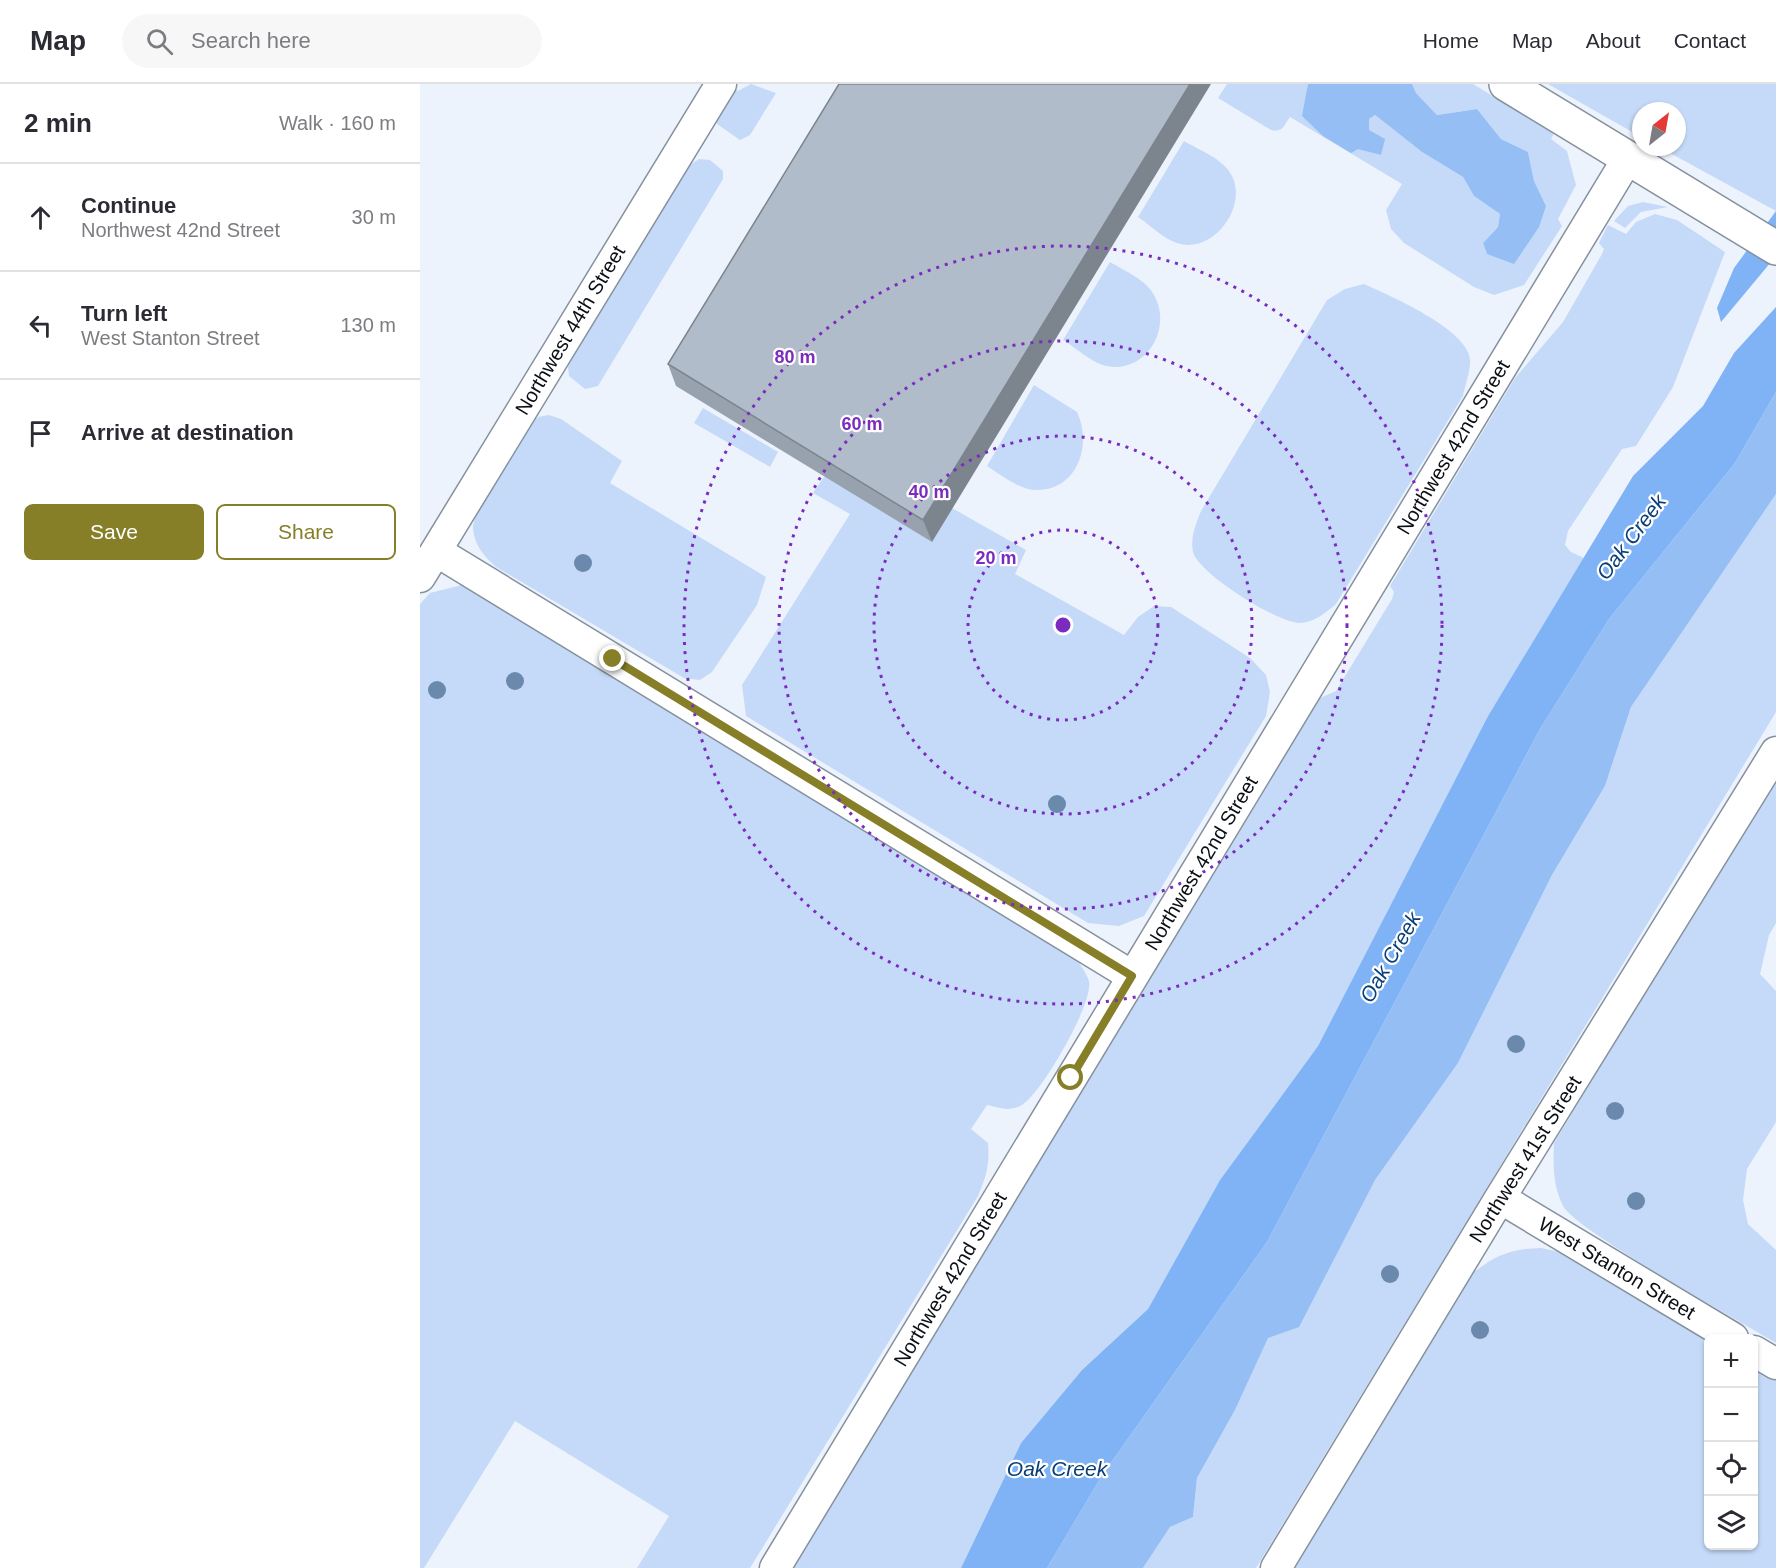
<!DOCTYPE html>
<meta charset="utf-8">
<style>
body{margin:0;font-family:Arial,sans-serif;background:#f7f7f7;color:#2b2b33}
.controls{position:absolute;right:18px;bottom:18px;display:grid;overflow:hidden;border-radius:9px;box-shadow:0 2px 4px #0004}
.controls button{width:54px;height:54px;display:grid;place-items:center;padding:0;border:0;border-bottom:2px solid #e1e1e2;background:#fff;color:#2b2b33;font:30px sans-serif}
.compass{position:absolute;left:1212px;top:18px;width:54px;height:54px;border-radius:50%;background:#fff;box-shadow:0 2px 4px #0004;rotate:31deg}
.stop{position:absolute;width:18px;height:18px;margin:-14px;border:4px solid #867f27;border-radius:50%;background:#fff}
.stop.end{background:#867f27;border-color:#fff;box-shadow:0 2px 6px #0008}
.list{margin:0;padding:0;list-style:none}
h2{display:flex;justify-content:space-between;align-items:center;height:78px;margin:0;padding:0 24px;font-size:26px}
h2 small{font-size:20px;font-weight:400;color:#7c7c81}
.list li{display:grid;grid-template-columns:39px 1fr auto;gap:18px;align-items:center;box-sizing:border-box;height:108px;padding:0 24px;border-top:2px solid #e1e1e2}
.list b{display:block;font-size:22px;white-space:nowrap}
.list p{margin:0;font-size:20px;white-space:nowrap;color:#7c7c81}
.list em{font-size:20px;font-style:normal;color:#7c7c81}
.actions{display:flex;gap:12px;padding:18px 24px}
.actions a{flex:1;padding:14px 0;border:2px solid #867f27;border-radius:9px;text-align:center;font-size:21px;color:#867f27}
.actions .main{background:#867f27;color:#fff}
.icon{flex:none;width:33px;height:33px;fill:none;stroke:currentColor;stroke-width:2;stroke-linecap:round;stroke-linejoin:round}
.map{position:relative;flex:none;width:1356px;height:1484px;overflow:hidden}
header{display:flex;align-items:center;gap:36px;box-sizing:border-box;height:84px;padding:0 30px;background:#fff;border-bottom:2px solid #e1e1e2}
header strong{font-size:28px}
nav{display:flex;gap:33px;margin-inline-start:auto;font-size:21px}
.search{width:420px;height:54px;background:#f7f7f7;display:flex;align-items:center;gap:15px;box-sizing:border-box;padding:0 21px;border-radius:33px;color:#7c7c81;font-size:22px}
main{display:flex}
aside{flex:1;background:#fff}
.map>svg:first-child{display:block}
.green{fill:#c4daf8}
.forest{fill:#95bef4}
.water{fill:#80b3f6}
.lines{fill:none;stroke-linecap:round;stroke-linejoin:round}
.street-casing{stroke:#86919e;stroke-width:33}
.secondary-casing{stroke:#86919e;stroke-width:36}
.street{stroke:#fff;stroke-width:30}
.secondary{stroke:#fff;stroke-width:33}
.tree{fill:#6b89ad}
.wall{fill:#98a2ae}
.shaded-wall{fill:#7c848d}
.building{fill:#b1bcca;stroke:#7c848d;stroke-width:1.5}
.route{stroke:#867f27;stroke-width:8}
.ring{fill:none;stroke:#7b2cbf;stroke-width:3;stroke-dasharray:3 6}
.labels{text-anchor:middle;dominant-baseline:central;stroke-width:4.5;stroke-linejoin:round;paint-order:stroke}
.street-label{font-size:20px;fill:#0b0f14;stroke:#fff}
.water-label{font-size:21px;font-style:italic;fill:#0b3f79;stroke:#fff}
.centre{fill:#7b2cbf;stroke:#fff;stroke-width:3}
.ring-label{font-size:18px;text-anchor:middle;font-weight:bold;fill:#7b2cbf;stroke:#fff;stroke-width:4.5;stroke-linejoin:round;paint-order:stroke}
</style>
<header>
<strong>Map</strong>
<div class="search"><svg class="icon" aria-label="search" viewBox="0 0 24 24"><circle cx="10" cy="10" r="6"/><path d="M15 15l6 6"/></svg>Search here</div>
<nav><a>Home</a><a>Map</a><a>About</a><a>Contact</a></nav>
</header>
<main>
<aside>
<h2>2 min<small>Walk · 160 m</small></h2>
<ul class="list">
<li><svg class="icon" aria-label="ahead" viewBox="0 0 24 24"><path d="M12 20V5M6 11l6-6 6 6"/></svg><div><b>Continue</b><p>Northwest 42nd Street</p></div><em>30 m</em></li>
<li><svg class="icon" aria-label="left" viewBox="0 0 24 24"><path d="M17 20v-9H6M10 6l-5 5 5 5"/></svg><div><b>Turn left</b><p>West Stanton Street</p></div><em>130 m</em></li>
<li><svg class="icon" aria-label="arrive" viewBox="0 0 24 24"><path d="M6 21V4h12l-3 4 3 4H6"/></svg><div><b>Arrive at destination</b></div></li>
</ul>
<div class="actions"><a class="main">Save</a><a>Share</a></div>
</aside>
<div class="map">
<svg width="1356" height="1484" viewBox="0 0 1356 1484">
<rect width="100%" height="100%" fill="#edf3fc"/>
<!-- green -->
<path class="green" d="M331,0L356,9L330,51L320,56L297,40L296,33L314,4L318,7Z
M807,0H888L883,33L938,64L961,71L949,46V35L955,31L1002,68L1043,93L1054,112L1080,130L1078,143L1063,159L1067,170L1126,122L1114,97L1108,68L1081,55L1057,25L1017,31L996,9L992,0H1053L1134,49L1131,55L1147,67L1156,101L1138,135L1142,142L1104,201L1074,211L1054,203L984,159L971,145L966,126L982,100L870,33C864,41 863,49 851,46L798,14Z
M1128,0H1356V127L1239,63H1257V27H1221V53Z
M764,57C779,66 804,75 812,92C828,124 792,171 757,159C744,155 730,141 718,133Z
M279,75L290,76L303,87V95L178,302L165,305L149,292L148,283L153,270L267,83Z
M1223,118L1248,123L1221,128L1205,144L1194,137L1208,122Z
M1235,130L1257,136L1305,168L1253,303L1216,362L1202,365L1148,447L1145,461L1151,468L1164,474L1068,632L898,962L800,1096L728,1225L662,1286L601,1359L541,1484H370L898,615L916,607L972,515L974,508L970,502L1095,294L1143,238L1182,170L1184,165L1179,159L1188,141L1206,150L1216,138Z
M690,178C705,187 725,195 734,211C753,244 726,290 687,282C673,280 655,263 643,256Z
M944,200C969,211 1047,245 1050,275C1051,286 1045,301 1043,312L916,520C905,529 894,539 879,539C856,538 779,490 773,468C770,453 776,440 781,427L907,216L925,205Z
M614,301L657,328C672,359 659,405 618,406C601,407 581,391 567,382Z
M283,324L358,368L350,383L274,339Z
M129,331L141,335L202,377L190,399L346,493L337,521L292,588L280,596L264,594L76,483C64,472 54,461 53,444C53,425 96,363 108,343L118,333Z
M404,393L532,424L606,466L595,490L704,551L718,533L734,522L751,523L830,574L846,591L850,608L846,632L724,832L699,842L668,839L326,632L322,601L430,430L393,409Z
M1356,410V628L836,1484H723L750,1443L773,1433L777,1394L815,1326L848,1253L955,1096L1038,979L1132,791L1185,702L1211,623Z
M42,501L54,503L652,869C658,877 666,888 669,897C674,919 621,1010 602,1021C589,1028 580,1024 567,1021L551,1045L568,1059C570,1080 566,1093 558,1112L330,1484H217L249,1432L95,1337L4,1484H0V520L10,509Z
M1356,692V839L1349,851L1340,890L1356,907V1038L1327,1085L1323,1116L1328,1140L1356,1166V1259C1323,1239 1154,1145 1143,1122C1133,1102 1133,1081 1134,1059Z
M1121,1164L1150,1170L1288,1255V1462H1334V1282L1356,1296V1484H875L1054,1188C1078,1170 1091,1165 1121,1164Z"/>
<!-- forest -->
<path class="forest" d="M888,0H992L996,9L1017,31L1057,25L1081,55L1108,68L1114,97L1126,122L1119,143L1094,180L1067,170L1063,159L1078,143L1080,130L1054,112L1043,93L1002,68L955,31L949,35V46L965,55L961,71L938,65L931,69L903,52L882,32Z
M1356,308V410L1211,623L1185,702L1132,791L1038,979L955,1096L879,1243L848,1254L815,1326L777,1394L773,1433L750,1443L723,1484H627L683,1390L847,1158L1120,645L1189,535L1315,379Z"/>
<!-- water -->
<path class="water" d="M1356,127V172L1301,238L1297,224L1314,184Z
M1356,223V308L1315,379L1189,535L1120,645L847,1158L683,1390L627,1484H541L601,1359L662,1286L728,1225L800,1096L898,962L1068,632L1213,392L1283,322L1314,269Z"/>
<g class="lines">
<!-- street casing -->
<g class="street-casing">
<path id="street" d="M16,467L712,892
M0,493L301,0
M1080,1114L1313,1254
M1334,1267L1356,1280
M355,1484L1208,74
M856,1484L1080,1114L1356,668"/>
</g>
<!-- secondary casing -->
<g class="secondary-casing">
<path id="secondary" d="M1086,0L1356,164"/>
</g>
<!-- street -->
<use href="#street" class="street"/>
<!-- secondary -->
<use href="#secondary" class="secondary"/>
</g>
<!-- trees -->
<g class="tree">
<circle cx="163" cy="479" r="9"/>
<circle cx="95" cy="597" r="9"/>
<circle cx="17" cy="606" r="9"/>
<circle cx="637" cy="720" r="9"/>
<circle cx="1096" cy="960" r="9"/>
<circle cx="1195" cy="1027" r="9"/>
<circle cx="1216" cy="1117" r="9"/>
<circle cx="970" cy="1190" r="9"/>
<circle cx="1060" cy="1246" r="9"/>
</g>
<!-- wall -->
<path class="wall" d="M419,0L512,458L256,302L248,280Z"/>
<!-- shaded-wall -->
<path class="shaded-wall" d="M770,0H791L512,458L503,436Z"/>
<!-- building -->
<path class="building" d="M419,0H770L503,436L248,280Z"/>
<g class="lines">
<!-- route -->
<path class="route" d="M193,575L712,892L651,994"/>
</g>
<!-- distance rings -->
<g class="ring">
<circle cx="643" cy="541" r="95"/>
<circle cx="643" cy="541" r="189"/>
<circle cx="643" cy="541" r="284"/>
<circle cx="643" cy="541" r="379"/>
</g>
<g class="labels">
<!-- street labels -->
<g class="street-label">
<text transform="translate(150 246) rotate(-59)">Northwest 44th Street</text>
<text transform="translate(1033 363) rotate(-59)">Northwest 42nd Street</text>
<text transform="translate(781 779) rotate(-59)">Northwest 42nd Street</text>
<text transform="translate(1105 1075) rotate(-58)">Northwest 41st Street</text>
<text transform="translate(1197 1184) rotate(31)">West Stanton Street</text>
<text transform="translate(530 1195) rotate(-59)">Northwest 42nd Street</text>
</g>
<!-- water labels -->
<g class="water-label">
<text transform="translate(1211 453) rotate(-53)">Oak Creek</text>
<text transform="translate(970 873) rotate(-60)">Oak Creek</text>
<text x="637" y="1384">Oak Creek</text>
</g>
</g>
<circle cx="643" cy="541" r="9" class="centre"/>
<g class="ring-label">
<text x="375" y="279">80 m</text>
<text x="442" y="346">60 m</text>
<text x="509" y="414">40 m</text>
<text x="576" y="480">20 m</text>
</g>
</svg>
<div class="controls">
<button>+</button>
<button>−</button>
<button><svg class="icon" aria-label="locate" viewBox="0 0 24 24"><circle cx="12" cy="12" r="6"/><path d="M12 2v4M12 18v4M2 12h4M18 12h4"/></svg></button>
<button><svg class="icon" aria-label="layers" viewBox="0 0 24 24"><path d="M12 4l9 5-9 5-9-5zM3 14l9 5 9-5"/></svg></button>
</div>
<svg class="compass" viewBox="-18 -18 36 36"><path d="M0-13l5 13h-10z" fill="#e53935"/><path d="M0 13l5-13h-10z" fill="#7c7c81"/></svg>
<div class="stop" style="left:651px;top:994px"></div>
<div class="stop end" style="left:193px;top:575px"></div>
</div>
</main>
